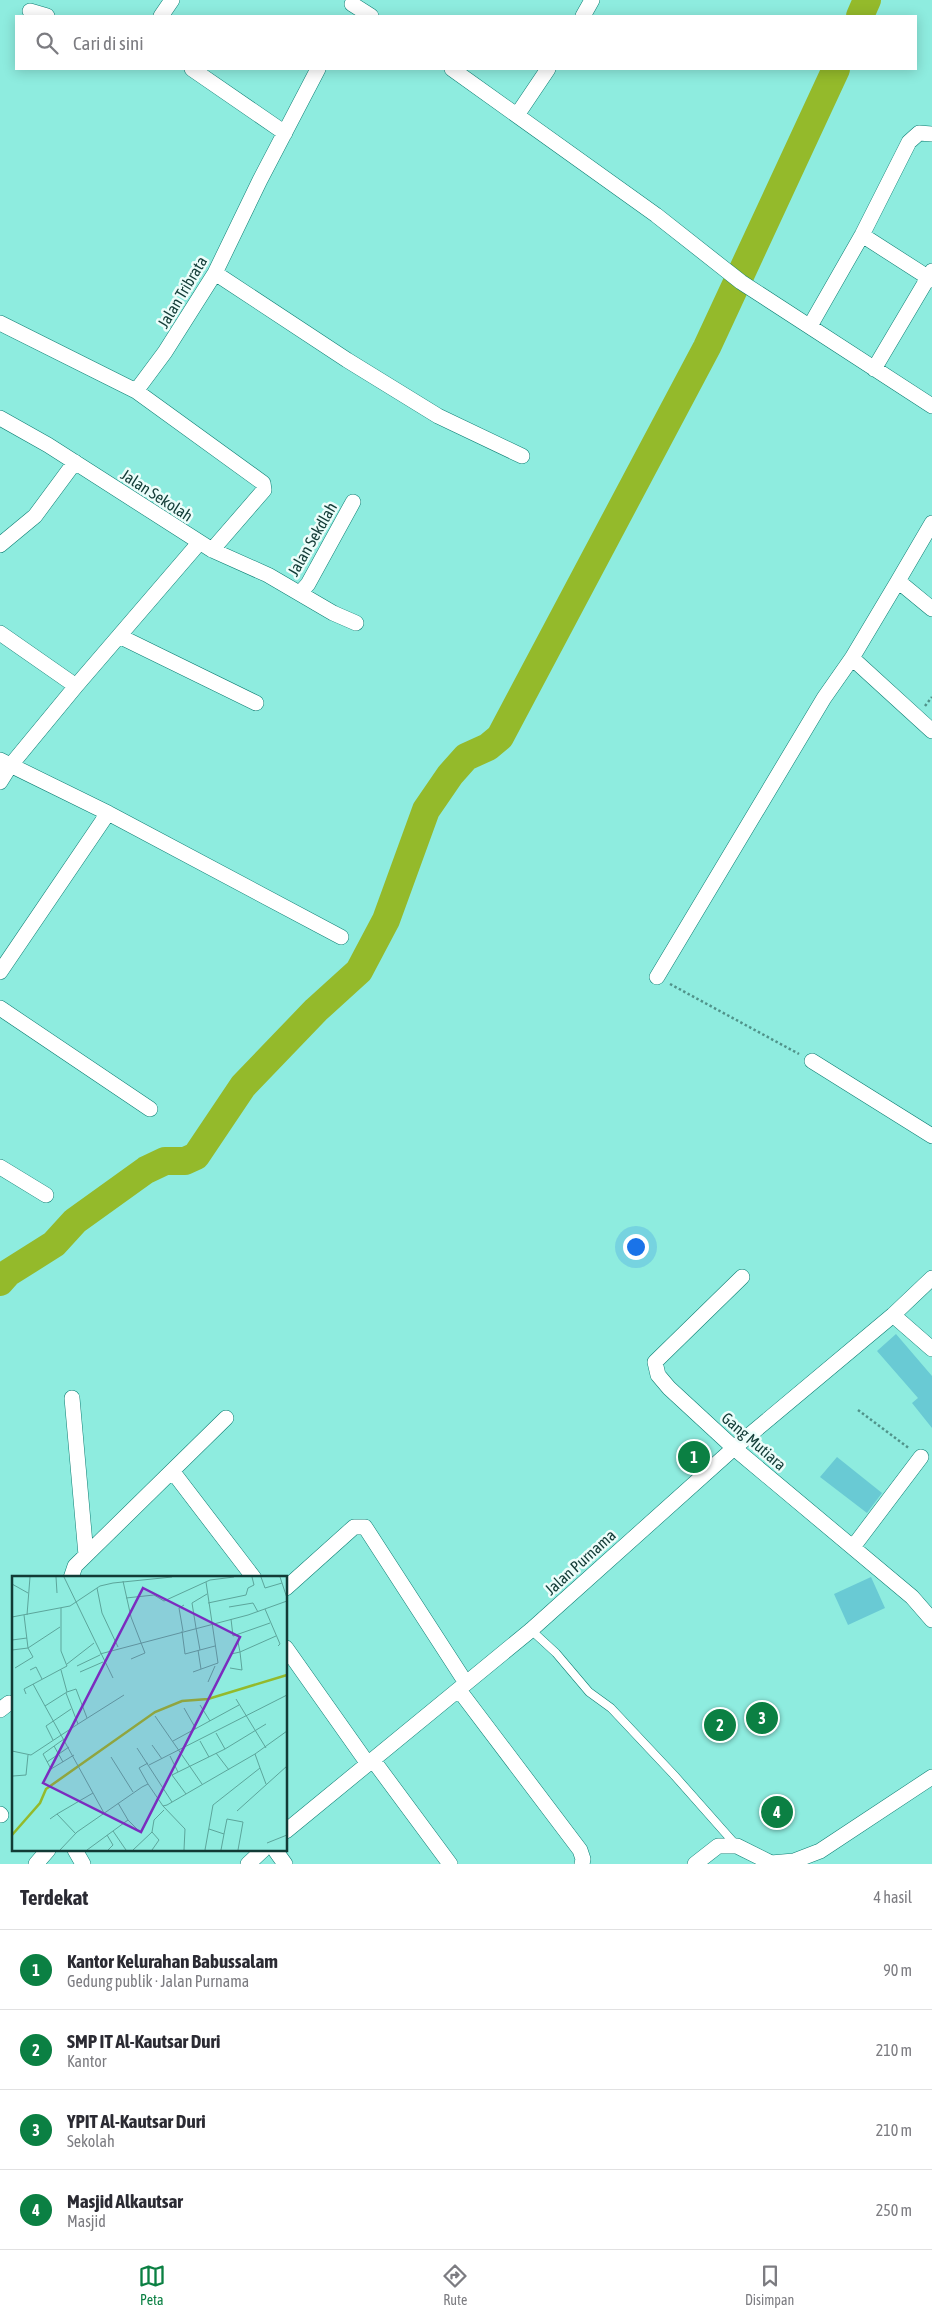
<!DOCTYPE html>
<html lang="id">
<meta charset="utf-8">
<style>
body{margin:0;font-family:"Asap Condensed",sans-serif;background:#f2f2f3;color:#2b2b33}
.you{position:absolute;left:635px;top:1246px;width:18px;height:18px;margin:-12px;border:4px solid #fff;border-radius:50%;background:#1a73e8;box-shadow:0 0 0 8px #1a73e833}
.badge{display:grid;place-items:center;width:32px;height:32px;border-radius:50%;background:#0b8043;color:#fff;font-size:16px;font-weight:700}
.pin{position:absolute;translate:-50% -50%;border:2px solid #fff;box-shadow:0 1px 5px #0006}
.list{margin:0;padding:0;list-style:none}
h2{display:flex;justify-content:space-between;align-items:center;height:65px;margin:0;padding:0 20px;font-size:21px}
h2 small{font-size:16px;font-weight:400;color:#7c7c81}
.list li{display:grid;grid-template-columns:32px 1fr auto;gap:15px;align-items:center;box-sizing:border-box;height:80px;padding:0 20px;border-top:1px solid #e1e1e2}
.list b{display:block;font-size:19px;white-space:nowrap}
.list p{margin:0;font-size:16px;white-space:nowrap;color:#7c7c81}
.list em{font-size:16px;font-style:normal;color:#7c7c81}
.icon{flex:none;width:28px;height:28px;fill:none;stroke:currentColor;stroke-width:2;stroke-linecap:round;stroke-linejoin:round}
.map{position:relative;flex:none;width:932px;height:1864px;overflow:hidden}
.search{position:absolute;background:#fff;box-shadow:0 2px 12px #0003;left:15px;right:15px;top:15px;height:55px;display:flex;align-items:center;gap:12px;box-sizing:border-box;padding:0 18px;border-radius:0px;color:#7c7c81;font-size:19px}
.sheet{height:385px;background:#fff}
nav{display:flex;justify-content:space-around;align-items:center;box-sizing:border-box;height:70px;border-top:1px solid #e1e1e2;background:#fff;font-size:14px;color:#7c7c81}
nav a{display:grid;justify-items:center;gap:2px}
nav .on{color:#0b8043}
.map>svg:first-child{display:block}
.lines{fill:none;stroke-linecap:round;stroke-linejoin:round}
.river{stroke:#94ba2b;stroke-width:28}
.building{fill:#69cad4}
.lane-casing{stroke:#0c7e73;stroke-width:9}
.street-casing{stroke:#0c7e73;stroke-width:16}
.path{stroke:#50938a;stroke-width:2.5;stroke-dasharray:2.5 2.5;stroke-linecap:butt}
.lane{stroke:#fff;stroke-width:8}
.street{stroke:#fff;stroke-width:15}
.labels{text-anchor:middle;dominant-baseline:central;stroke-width:5;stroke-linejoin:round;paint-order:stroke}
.street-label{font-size:16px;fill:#123b36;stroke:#ecfdfa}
.inset-river{fill:none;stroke:#94ba2b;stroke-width:2.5}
.inset-road{fill:none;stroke:#5ca59b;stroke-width:1}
.view{fill:#7b2cbf;fill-opacity:0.15;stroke:#7b2cbf;stroke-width:2.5}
.inset-edge{fill:none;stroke:#123b36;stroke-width:2.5}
</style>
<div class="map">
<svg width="932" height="1864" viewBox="0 0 932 1864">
<rect width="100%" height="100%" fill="#8eecdf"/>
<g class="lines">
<!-- river -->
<path class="river" d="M860,16L867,0
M0,1282L8,1273L54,1244L75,1221L146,1170L165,1161H185L196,1156L243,1086L316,1010L359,971L386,920L426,810L450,775L466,757L488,747L500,737L707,347L836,69"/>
</g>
<!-- building -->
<path class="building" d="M896,1334L932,1376V1428L912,1403L918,1398L877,1351Z
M837,1457L882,1493L867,1513L820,1477Z
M871,1577L885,1608L848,1625L834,1594Z"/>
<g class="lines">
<!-- lane casing -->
<g class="lane-casing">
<path id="lane" d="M531,1630L556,1653L589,1692L611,1708L674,1775L736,1845"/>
</g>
<!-- street casing -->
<g class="street-casing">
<path id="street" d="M352,4L371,16
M30,11L47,16
M161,16L172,0
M583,16L592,0
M192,69L285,133
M452,69L656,215L741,282L932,406
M517,115L548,69
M862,235L932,280
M215,273L347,360L438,416L522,456
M0,323L136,391L165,352L215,273L260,180L318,69
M810,326L862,235L909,142L919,133L932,134
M874,369L932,271
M136,391L263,483L264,490L212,550
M0,418L48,445L212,550L268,575L333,613L356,623
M932,523L898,581L932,609
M0,545L35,516L75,462
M300,593L308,584L353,502
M0,633L76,686
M119,636L256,703
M852,658L932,731
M0,760L108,813L341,937
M0,782L10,766L76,686L199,543
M0,972L108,813
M657,977L824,698L852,658L898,581
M0,1008L150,1109
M812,1061L932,1136
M0,1167L46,1195
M742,1277L655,1362L658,1375L669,1388L734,1448L912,1597L932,1620
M893,1315L932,1349
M72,1398L86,1555
M173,1472L254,1578
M853,1547L921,1457
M71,1578L75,1566L226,1418
M286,1588L354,1527H365L466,1683
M286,1648L368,1764
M459,1690L580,1850L583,1859L582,1864
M0,1710L9,1703
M373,1760L450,1864
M0,1814L1,1815
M286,1831L531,1630L734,1448L893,1315L932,1278
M75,1850L83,1864
M275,1850L285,1864
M36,1864L48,1850
M248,1864L263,1850
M695,1864L718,1846H737L771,1863L794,1861L820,1851L932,1777"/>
</g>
<!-- path -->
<path class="path" d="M925,706L932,697
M670,984L799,1054
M858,1410L910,1449"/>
<!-- lane -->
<use href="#lane" class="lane"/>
<!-- street -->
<use href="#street" class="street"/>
</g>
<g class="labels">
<!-- street labels -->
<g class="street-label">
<text transform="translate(182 292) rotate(-59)">Jalan Tribrata</text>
<text transform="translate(157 495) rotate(33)">Jalan Sekolah</text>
<text transform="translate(312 539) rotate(-60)">Jalan Sekdlah</text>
<text transform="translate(754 1441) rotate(41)">Gang Mutiara</text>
<text transform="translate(580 1562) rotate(-42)">Jalan Purnama</text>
</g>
</g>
<!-- overview -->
<g transform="translate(12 1576)">
<rect width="275" height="275" fill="#8eecdf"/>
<path class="inset-river" d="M0,259L28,227L34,213L143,136L170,125L196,123L275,99"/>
<path class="inset-road" d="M44,1L45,17M52,1L101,102M249,1L253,12L270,7M268,1L275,22M111,5L119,41L133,77L119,83M0,8L16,17M85,12L90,37L106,71M114,22L142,19L152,25L198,4L222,1M196,27L234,19L236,12L242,9L240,1M217,31L241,27L246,36M253,33L268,68L266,70M15,39L18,1M0,41L58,30L88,10L101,7L160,1M219,43L221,60L258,47M184,52L180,27L195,18M184,52L188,74M170,55L173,78L203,70M171,55L167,32L172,29M0,64L15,62M0,74L16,72L48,51M186,74L189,93M88,78L236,39L275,25M219,78L228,76L226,66M55,88L82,67M65,90L88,79M3,92L21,81L16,72L12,39M218,92L230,94L228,76L264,60M18,94L24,91L30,103M68,96L91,86M181,96L206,87L194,6M196,106L203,90M21,108L33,130L55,116L49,94M55,116L64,113L75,142M14,118L12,113L55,90L49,75V32M224,123L254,172M188,129L198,145M33,130L92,237M172,132L184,153M143,140L190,208M66,148L112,119M204,157L213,173M52,163L31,178L39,193L62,179M41,164L34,150L59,133M161,165L227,129M188,165L197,181M140,169L150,183M42,170L51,186M125,172L160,226M0,175L19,179L66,148L54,117M204,177L217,194M158,180L166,196M99,181L121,216M35,186L57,171M137,189L275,119M248,192L254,208M1,200L14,199L16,179M136,208L127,192L136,187M174,218L160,199L213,173L254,148M106,227L116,244L126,254M151,230L173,253L172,274M225,235L275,190M45,238L81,217M38,243L45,238L64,258M197,253L212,258L215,243L231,246L226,274M101,255L114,274M95,259L101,269L96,274M255,267L275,259M48,274L65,256L130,211L136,208L151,230L155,229L243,178L275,155M75,274L116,244M121,274L140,256M140,274L147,264L140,256L142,244L152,234M193,274L201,229L248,192L243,178M209,274L212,258"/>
<path class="view" d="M131,12L228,61L129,256L31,207Z"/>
<rect width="275" height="275" class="inset-edge"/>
</g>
</svg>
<div class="you"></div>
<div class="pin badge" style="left:694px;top:1457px">1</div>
<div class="pin badge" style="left:720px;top:1725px">2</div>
<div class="pin badge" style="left:762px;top:1718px">3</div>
<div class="pin badge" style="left:777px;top:1812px">4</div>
<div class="search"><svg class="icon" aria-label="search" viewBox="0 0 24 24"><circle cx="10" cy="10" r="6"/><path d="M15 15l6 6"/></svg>Cari di sini</div>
</div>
<section class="sheet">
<h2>Terdekat<small>4 hasil</small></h2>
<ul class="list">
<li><span class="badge">1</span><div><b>Kantor Kelurahan Babussalam</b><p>Gedung publik · Jalan Purnama</p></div><em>90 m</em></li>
<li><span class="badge">2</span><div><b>SMP IT Al-Kautsar Duri</b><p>Kantor</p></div><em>210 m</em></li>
<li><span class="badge">3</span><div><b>YPIT Al-Kautsar Duri</b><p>Sekolah</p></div><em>210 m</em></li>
<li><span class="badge">4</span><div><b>Masjid Alkautsar</b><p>Masjid</p></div><em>250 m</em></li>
</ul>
</section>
<nav>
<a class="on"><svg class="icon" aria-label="map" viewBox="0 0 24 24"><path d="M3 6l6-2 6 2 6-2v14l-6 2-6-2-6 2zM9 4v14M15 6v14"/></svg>Peta</a>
<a><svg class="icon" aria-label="directions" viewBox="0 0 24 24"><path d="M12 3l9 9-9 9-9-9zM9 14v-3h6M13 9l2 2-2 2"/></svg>Rute</a>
<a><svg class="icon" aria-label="saved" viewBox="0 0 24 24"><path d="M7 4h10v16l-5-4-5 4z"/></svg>Disimpan</a>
</nav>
